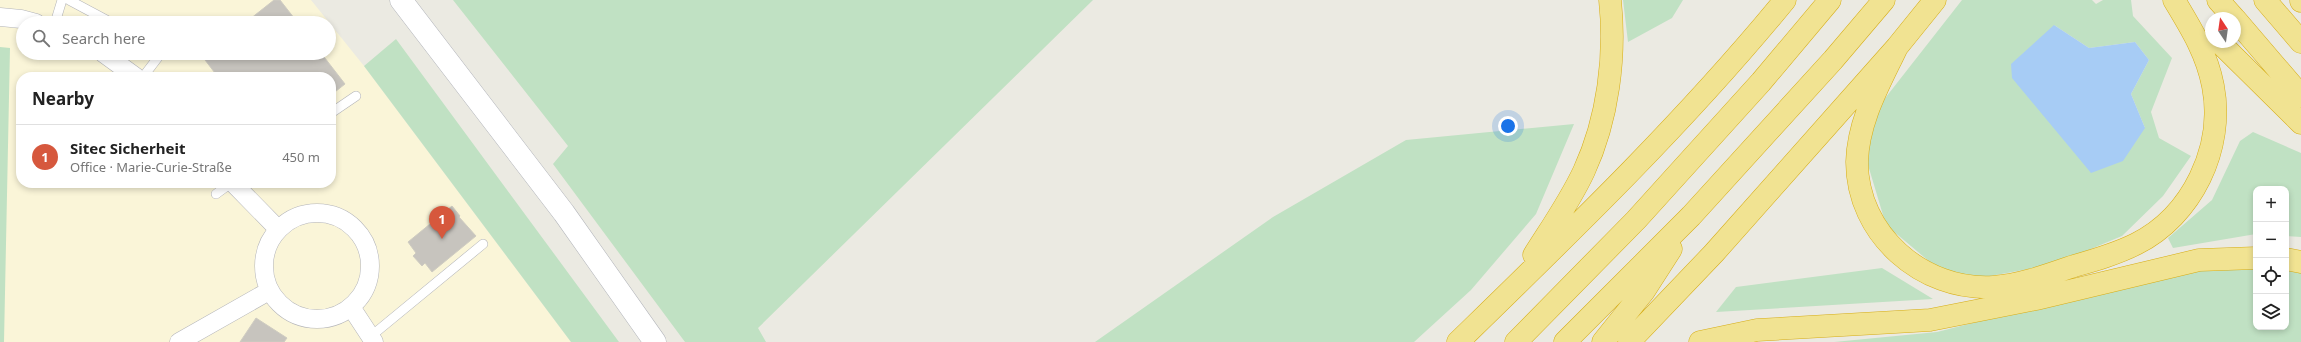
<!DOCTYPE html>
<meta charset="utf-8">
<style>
body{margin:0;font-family:"Noto Sans",sans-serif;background:#f6f6f6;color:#222}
.controls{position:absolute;right:12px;bottom:12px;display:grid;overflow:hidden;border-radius:8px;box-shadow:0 2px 6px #0003}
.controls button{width:36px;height:36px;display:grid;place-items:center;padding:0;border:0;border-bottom:1px solid #e0e0e0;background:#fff;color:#222;font:20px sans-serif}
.compass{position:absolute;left:2205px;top:12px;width:36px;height:36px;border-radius:50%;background:#fff;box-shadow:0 2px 6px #0003;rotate:347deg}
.you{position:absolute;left:1508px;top:126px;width:14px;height:14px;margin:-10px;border:3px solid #fff;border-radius:50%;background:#1a73e8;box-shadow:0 0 0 6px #1a73e833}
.badge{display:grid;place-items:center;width:26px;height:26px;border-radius:50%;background:#d6583d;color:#fff;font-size:13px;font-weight:700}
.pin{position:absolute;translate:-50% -33px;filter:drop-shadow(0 1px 2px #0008)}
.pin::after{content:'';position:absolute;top:21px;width:14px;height:12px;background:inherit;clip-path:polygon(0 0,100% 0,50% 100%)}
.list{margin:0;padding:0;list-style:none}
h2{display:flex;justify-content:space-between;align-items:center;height:52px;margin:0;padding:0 16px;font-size:17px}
h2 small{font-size:13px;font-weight:400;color:#767676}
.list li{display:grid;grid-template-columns:26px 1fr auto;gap:12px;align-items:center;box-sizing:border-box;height:64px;padding:0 16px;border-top:1px solid #e0e0e0}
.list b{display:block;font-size:15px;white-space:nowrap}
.list p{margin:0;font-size:13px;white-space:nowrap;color:#767676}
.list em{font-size:13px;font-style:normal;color:#767676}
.icon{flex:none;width:22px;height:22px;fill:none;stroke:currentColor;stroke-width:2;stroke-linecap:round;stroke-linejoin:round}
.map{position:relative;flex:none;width:2301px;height:342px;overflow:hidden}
.search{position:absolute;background:#fff;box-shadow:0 2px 6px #0003;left:16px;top:16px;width:320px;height:44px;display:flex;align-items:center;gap:10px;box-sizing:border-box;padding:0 14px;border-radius:22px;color:#767676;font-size:15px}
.panel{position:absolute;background:#fff;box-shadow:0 2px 6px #0003;left:16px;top:72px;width:320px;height:116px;border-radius:16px}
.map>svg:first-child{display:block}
.commercial{fill:#faf5d8;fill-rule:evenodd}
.green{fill:#c0e1c3;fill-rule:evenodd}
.water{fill:#a7ccf5}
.building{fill:#c7c4be;stroke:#cfccc1}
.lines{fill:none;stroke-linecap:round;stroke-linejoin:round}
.lane-casing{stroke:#b2b3b8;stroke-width:10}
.street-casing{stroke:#b2b3b8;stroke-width:19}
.secondary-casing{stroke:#b3b5bb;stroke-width:23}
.highway-casing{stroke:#d6ad17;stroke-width:23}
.lane{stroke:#fff;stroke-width:9}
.street{stroke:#fff;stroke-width:18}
.secondary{stroke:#fff;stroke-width:22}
.highway{stroke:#f1e392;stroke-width:22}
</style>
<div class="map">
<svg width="2301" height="342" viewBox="0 0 2301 342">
<rect width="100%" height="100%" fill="#ebeae2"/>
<!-- commercial -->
<path class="commercial" d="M0,0H311L364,66L571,342H0ZM23,23H329V53H23ZM21,77H331V183H21Z"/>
<!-- green -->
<path class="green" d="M453,0H1093L758,328L766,342H685L553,164L568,146Z
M1623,0H1683L1672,18L1628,42Z
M1962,0H2092L2096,4L2103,0H2131L2133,16L2172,58L2151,112L2159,138L2191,156L2163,196L2122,236L2055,264L1974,279L1937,268L1886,225L1868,165V120ZM2054,25L2089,48L2135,42L2149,60L2131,94L2145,128Z
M396,39L619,342H571L364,66Z
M0,47L10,48L4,342H0Z
M1574,124L1536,214L1471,290L1414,342H1095L1273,217L1406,140Z
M2253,132L2301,153V237L2286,236V189H2256V234L2173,248L2168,238L2212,200L2240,141Z
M2256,265V327H2286V266L2301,269V342H1834L1937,332L2151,278L2204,267Z
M1882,268L1933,299L1716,312L1736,287Z"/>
<!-- water -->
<path class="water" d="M2054,25L2089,48L2135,42L2149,60L2131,94L2145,128L2123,161L2091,173L2012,78L2011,64Z"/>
<!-- building -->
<path class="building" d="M274,0H280L298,23H245Z
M206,53H321L345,84L331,95V77H218L202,56Z
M452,206L460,216L459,217L476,236L432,272L425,263L422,266L413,256L416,253L408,242Z
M256,318L287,338L284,342H240Z"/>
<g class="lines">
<!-- lane casing -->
<g class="lane-casing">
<path id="lane" d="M69,0L112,23
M55,23L62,0
M143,77L159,56L154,53
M331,113L356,96
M216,194L231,183
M370,337L483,244"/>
</g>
<!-- street casing -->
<g class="street-casing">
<path id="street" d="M0,17L21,19L36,23
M103,53L136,77
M233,183L278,229
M264 266a53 53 0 1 1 106 0a53 53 0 1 1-106 0Z
M351,307L374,342
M179,342L269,291"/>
</g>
<!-- secondary casing -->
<g class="secondary-casing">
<path id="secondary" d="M401,0L564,213L655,342"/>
</g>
<!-- highway casing -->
<g class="highway-casing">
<path id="highway" d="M2218,0L2234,18
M2265,0L2301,42
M2301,0V1
M2235,19L2301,96
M2219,42L2301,123
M1897,47C1880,83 1858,120 1857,162C1857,234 1922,291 1993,287C2021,285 2048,275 2074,266C2095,260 2116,254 2136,244C2192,216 2225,148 2213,86C2207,54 2191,28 2174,0
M1534,255C1551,228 1570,201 1584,171C1608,119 1616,56 1610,0
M2286,259L2301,262
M1458,342C1571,232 1685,122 1785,0
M1516,342L1636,220L1761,82L1830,0
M1565,342L1691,216L1833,60L1884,0
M1603,342L1644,291L1671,249
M1629,342L1714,253L1897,47L1935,0
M1700,342L1757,330L1930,320L2036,299L2199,260L2256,258"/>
</g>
<!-- lane -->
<use href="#lane" class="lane"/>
<!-- street -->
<use href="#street" class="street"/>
<!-- secondary -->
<use href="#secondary" class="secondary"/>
<!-- highway -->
<use href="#highway" class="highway"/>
</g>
</svg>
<div class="controls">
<button>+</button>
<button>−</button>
<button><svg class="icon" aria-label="locate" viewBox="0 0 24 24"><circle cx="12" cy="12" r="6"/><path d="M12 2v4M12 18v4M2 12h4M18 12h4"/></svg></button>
<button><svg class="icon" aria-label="layers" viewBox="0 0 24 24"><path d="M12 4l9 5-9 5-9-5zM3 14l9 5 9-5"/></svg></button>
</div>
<svg class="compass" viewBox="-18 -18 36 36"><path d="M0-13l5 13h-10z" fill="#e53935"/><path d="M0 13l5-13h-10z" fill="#767676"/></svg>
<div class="you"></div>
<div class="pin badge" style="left:442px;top:239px">1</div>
<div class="search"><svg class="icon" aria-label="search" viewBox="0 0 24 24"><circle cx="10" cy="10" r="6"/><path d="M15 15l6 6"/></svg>Search here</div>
<section class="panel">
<h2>Nearby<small></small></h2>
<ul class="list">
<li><span class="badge">1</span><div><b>Sitec Sicherheit</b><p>Office · Marie-Curie-Straße</p></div><em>450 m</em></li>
</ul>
</section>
</div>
